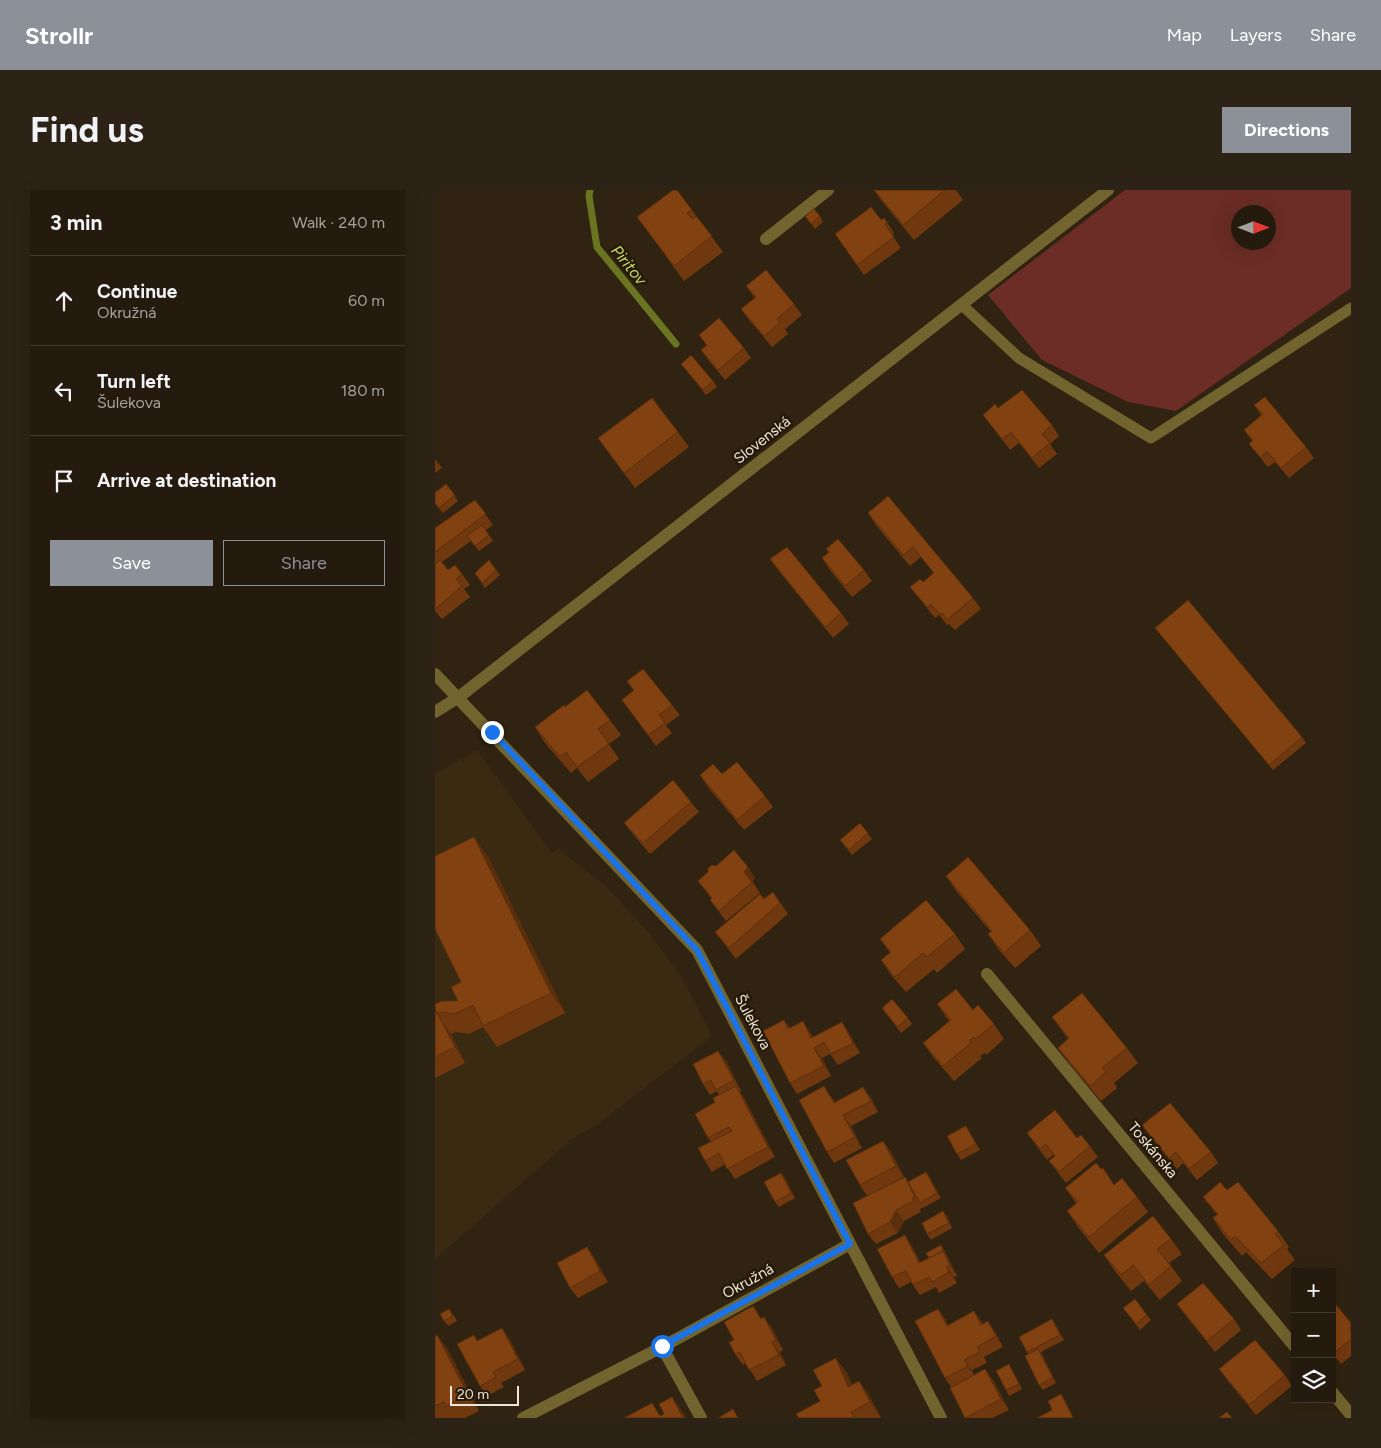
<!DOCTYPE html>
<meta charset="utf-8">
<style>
body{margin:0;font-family:Figtree,sans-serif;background:#2c2316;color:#f1f3f6}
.controls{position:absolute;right:15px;bottom:15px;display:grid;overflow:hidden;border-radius:0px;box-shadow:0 5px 20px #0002}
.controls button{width:45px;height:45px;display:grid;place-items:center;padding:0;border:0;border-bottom:1px solid #41382e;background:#241a0d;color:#f1f3f6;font:25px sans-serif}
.compass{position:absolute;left:796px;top:15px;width:45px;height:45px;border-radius:50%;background:#241a0d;box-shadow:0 5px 20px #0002;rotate:90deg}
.scale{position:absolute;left:15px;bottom:12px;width:69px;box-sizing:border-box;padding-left:5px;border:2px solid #eee5da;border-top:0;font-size:14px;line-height:18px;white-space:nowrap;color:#eee5da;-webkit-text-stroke:4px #261a08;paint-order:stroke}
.stop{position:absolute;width:15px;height:15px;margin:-11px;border:4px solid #1a73e8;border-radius:50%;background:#fff}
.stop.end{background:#1a73e8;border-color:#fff;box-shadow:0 1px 5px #0008}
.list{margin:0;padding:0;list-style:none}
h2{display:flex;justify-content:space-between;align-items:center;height:65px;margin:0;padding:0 20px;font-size:21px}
h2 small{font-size:16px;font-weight:400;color:#a3a19d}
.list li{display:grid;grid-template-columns:32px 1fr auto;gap:15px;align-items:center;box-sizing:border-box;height:90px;padding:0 20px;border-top:1px solid #41382e}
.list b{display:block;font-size:19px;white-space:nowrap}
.list p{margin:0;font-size:16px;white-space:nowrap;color:#a3a19d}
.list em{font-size:16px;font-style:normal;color:#a3a19d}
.actions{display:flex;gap:10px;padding:15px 20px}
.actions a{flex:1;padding:11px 0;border:1px solid #8c9099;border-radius:0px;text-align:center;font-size:18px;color:#8c9099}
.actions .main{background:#8c9099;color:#fff}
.icon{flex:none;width:28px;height:28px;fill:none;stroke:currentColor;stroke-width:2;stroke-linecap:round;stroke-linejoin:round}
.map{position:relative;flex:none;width:916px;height:1228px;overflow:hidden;border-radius:0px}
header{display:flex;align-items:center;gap:30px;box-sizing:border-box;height:70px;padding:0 25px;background:#8c9099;color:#fff}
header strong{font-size:24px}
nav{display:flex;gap:28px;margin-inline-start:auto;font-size:18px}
.intro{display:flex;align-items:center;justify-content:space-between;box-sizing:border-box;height:120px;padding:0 30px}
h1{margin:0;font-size:35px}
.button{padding:12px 22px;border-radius:0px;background:#8c9099;color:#fff;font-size:18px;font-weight:700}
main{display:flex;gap:30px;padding:0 30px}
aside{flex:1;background:#241a0d;border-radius:0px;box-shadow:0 5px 20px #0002}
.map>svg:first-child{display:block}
.built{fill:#3b2a12}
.green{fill:#6b2d25;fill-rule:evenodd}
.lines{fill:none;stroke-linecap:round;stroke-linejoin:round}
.stream{stroke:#697521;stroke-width:7}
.lane{stroke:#72642e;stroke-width:11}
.street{stroke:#72642e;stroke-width:12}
.wall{fill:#70380f}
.shaded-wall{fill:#5b2e0c}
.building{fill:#824111;stroke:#5b2e0c}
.route{stroke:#1a73e8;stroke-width:6}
.labels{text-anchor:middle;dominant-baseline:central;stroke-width:5;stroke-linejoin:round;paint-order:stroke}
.street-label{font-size:15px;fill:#eee5da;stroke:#261a08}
.water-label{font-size:16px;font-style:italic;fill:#c9da6c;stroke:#261a08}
</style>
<header>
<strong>Strollr</strong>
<nav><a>Map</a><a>Layers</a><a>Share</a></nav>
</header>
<div class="intro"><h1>Find us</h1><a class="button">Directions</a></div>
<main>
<aside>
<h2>3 min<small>Walk · 240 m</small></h2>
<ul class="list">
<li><svg class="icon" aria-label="ahead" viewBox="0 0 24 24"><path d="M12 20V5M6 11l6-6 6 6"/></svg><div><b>Continue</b><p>Okružná</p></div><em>60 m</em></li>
<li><svg class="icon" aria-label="left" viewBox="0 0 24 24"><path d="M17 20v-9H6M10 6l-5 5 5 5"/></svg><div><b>Turn left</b><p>Šulekova</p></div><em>180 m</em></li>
<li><svg class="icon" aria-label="arrive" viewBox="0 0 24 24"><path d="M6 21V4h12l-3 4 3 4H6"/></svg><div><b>Arrive at destination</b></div></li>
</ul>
<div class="actions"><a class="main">Save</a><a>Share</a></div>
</aside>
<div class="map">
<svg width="916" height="1228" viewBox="0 0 916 1228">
<rect width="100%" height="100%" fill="#302311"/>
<!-- built -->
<path class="built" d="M42,560L117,663L124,659L172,697L214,743L247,787L277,846L163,934L138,948L0,1069V584Z"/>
<!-- green -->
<path class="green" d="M690,0H916V98L741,221L693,212L607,170L553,105ZM804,22H834V52H804Z"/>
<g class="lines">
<!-- stream -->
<path class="stream" d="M155,0L154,6L162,57L241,154"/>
<!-- lane -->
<path class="lane" d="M527,115L584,168L716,248L916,118"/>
<!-- street -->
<path class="street" d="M331,49L393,0
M0,484L262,760L506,1228
M0,522L24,507L673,0
M552,784L860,1157
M227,1157L266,1228
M897,1202L916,1225
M88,1228L227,1157L415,1054"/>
</g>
<!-- wall -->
<path class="wall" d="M439,0H521L528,10L479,50L445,9Z
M257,20L288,62L249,91L202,27Z
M370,26H385L388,32L380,39Z
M449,28L459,43L457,45L466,58L429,85L400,44L446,30Z
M311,96L359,114L367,125L350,139L353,144L337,157L314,130L306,119L320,108Z
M264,145L309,158L316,168L290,190L274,171L266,160L272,156Z
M246,174L278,191L282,197L271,205Z
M819,215L871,257L879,268L854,288L840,272L833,277L814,254L817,251L809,240L826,225Z
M563,218L617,235L624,246L615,254L622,264L604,278L584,253L575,260L548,225Z
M243,242L254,257L200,298L163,248Z
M0,269L7,278L0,283Z
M11,294L23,311L8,323L0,314V302Z
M453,306L538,408L546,419L520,440L514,434L512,435L504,425L500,428L483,407L475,397L488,392L498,383L486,367L475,376L440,334L433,323Z
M40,310L58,335L51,340L58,351L44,361L36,351L7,372L13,380L27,384L35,395L29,399L35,407L7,429L0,421V338Z
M387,368L429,380L437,391L417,407L394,379Z
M335,369L406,423L414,434L398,448L343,380Z
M54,370L65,385L50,398L40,383Z
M720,438L867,547L871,553L838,580Z
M192,491L237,515L245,525L231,535L237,543L221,556L187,510L199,501Z
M130,517L175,530L186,545L174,554L184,569L153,592L142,578L136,583L110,553L100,537Z
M287,584L330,606L338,617L309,640L272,596L265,585Z
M256,612L264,622L215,664L197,643L189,633Z
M433,643L437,649L417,665L405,650Z
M39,647L53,667L130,823L62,857L48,837L34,844L21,842L16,844L30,873L0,888V812L1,813L23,811L26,792Z
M281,676L313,677L320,688L317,691L325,703L291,731L275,710L276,708L263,691Z
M511,686L595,740L606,756L580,778L564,760L553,744L556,742L522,702Z
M338,702L353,724L301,769L280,742L329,709Z
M520,744L530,759L502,783L499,779L471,802L457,786L446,770L455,763L445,749Z
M502,814L538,820L559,834L569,849L551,865L550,863L545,866L547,868L519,891L499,868L488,853L514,831Z
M447,818L473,828L477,834L466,843Z
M617,827L692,858L703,873L679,893L682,898L666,911L634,873L623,858L633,849Z
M349,830L355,838L375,842L378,847L407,832L414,843L425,863L403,875L395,864L387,868L396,886L362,904L355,893Z
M291,871L306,901L305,902L308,906L340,967L300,989L290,974L277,982L270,971L276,952L273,948L280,912L284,905L282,901L275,905L268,894Z
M428,897L436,908L443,922L416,936L427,958L399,973L392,962L396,906L400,912Z
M707,935L776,962L783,973L762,990L748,973L742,979L715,946Z
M531,936L545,960L526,970L522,964Z
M592,943L642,948L655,956L663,967L631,993L614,971L620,966L618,965L612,970Z
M448,951L456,962L469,987L432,1006L425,995Z
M491,982L495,988L506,1008L488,1018V1017L485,1019L486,1022L469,1031L463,1043L441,1054L433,1044L470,987L473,992Z
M346,983L350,988L360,1008L344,1017L340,1012Z
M679,994L702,1007L713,1022L664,1063L643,1037L632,1021L641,1013L630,998Z
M792,1000L843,1041L854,1057L852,1059L860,1070L837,1089L811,1062L807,1066L788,1044L778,1028L782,1025L768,1007Z
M512,1026L517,1038L496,1050L492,1044Z
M736,1049L747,1064L734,1073L747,1091L725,1110L709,1091L696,1101L680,1081L669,1065Z
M506,1055L509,1060L522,1086L519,1087L522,1093L504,1103L501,1097L485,1105L476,1092L464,1098L457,1087L477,1056L485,1072L494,1068Z
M152,1057L159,1067L173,1092L143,1108L135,1098Z
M897,1110L916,1133V1166L906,1174L897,1163Z
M742,1114L799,1129L806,1140L780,1162L750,1125Z
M688,1118L712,1125L716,1130L705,1140Z
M503,1119L510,1129L513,1135L539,1121L548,1134L560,1142L568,1157L549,1167L552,1173L537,1180L539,1185L550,1179L558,1190L574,1220L557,1228H530L516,1197L510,1188Z
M18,1124L22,1131L13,1136L9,1131Z
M327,1129L337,1138L348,1160L345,1162L351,1175L322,1191L311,1173L308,1175L300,1164L299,1150Z
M621,1135L629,1150L606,1162L621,1193L608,1200L604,1195L594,1164L592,1162Z
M2,1145L13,1160L44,1221L30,1228H0V1146Z
M74,1148L90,1180L66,1193L69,1197L52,1206L45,1196L43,1150Z
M784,1179L850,1185L857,1196L821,1225L792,1190Z
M577,1180L587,1199L574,1206L571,1200Z
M412,1183L417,1195L424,1191L435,1207L446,1228H364L385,1211Z"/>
<!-- shaded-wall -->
<path class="shaded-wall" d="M39,647L53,667L130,823L116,803Z
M313,677L320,688L316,692L309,682Z
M6,830L16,844L30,873L20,857Z
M368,831L375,842L382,856L376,848Z
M407,832L414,843L425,863L418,853Z
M379,858L387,868L396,886L389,876Z
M283,861L291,871L306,901L299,890Z
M301,896L308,906L340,967L333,957Z
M428,897L436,908L443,922L436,911Z
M408,925L416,936L427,958L420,947Z
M448,951L456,962L469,987L461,976Z
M491,982L495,988L506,1008L502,1003Z
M346,983L350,988L360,1008L356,1003Z
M461,1020L469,1031L463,1043L455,1032Z
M508,1021L512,1026L517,1038L514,1033Z
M470,1045L477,1056L491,1084L484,1073Z
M506,1055L509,1060L522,1086L515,1075Z
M152,1057L159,1067L173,1092L165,1081Z
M512,1077L519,1087L522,1093L514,1082Z
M503,1119L510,1129L519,1147L512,1136Z
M539,1121L546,1131L554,1145L546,1135Z
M329,1127L337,1138L348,1160L341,1150Z
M617,1129L621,1135L629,1150L625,1145Z
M553,1131L560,1142L568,1157L561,1146Z
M67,1138L74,1148L90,1180L83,1169Z
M2,1145L13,1160L44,1221L33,1205Z
M337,1152L345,1162L351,1175L344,1165Z
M603,1159L607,1165L621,1193L618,1188Z
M401,1168L412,1183L424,1212L413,1197Z
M529,1170L537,1180L540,1187L533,1176Z
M550,1179L558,1190L574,1220L566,1209Z
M424,1191L435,1207L446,1228L435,1212Z
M626,1204L630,1210L639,1228H638Z
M237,1207L251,1227V1228H248Z"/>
<!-- building -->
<path class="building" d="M238,0H242L257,20L252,23L257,29L261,26L277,46L239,76L202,27Z
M439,0H510L468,35Z
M436,17L446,30L449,28L452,32L450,34L459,47L422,75L400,44Z
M379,19L385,26L376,34L370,26Z
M331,80L359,114L342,129L345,133L329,146L306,119L321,107L311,96Z
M284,128L309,158L283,180L266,160L272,155L264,145Z
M256,165L278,191L268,200L246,174Z
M587,200L617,235L607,244L615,253L597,268L576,242L567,249L548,225L560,214L563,218Z
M830,207L871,257L846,278L832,261L825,267L814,254L818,250L809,240L828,224L819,215Z
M217,208L243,242L189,283L163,248Z
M0,269L3,273L0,275Z
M11,294L20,305L4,318L0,313V303Z
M453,306L538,408L512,430L507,423L505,425L496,414L493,418L475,397L485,389L488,392L499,383L478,357L468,365L433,323Z
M40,310L51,324L0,362V338Z
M47,335L54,345L40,356L32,346Z
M403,349L429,380L410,396L387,368L394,362L391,359Z
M352,357L406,423L390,437L335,369Z
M5,370L13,380L20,375L27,384L21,389L27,396L0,419V375Z
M54,370L61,380L47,393L40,383Z
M753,410L867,547L834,575L720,438Z
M208,479L237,515L224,525L230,533L213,545L187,510L199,500L192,491Z
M152,500L175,530L163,539L174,554L142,577L131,562L125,567L100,537L129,515L130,517Z
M302,572L330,606L302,630L265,585L278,574L287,584Z
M238,590L256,612L208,653L189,633Z
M425,633L433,643L414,660L405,650Z
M39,647L116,803L48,836L38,815L20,824L7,822L2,824L0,819V814L7,811H23L16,797L26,792L0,739V666Z
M299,660L313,677L309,682L317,692L284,721L275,710L277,708L263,691L273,682V678L277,675L281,676Z
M533,667L595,740L569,763L553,744L557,741L511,686Z
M338,702L345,713L294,758L280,742L325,704L329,709Z
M491,710L520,744L492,767L488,763L460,787L446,770L456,762L445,749Z
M521,799L538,820L543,815L559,834L540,849L539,847L534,851L536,853L508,876L488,853L516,830L502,814Z
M647,803L692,858L667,878L671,882L655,896L623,858L634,848L617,827Z
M457,809L473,828L462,837L447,818Z
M0,819L6,830L20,857L0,867Z
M349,830L353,839L368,831L376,848L407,832L418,853L396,864L389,852L379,858L389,876L355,893L328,841Z
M283,861L299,890L281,900L276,890L268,894L258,874Z
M301,896L333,957L292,979L284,963L270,971L263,958L297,941L294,937L273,948L260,924L280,912L278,908Z
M389,896L399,913L428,897L436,911L408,925L420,947L392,962L364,910Z
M735,913L776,962L754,979L741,962L734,968L707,935Z
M620,920L642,948L646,945L655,956L624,982L614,971L620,966L611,954L605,959L592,943Z
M531,936L541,954L522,964L512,946Z
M448,951L461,976L425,995L411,970Z
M661,973L666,979L668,978L679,995L687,988L702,1007L654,1047L632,1021L643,1012L630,998Z
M491,982L502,1003L485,1013L473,992Z
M346,983L356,1003L340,1012L329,992Z
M470,987L480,1007L477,1008L479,1011L461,1020L455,1032L433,1044L418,1013Z
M785,992L792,1000L803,992L843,1041L840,1044L849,1055L826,1073L800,1046L796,1050L778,1028L783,1024L768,1007Z
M508,1021L514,1033L492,1044L487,1033Z
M718,1026L736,1049L722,1059L736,1076L714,1095L698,1075L686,1085L669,1065Z
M470,1045L484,1073L508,1061L515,1075L512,1077L514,1082L497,1092L494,1087L478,1095L471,1081L457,1087L442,1059Z
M506,1055L511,1066L508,1061L494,1068L491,1063Z
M152,1057L165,1081L135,1098L122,1073Z
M768,1093L799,1129L772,1151L742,1114Z
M700,1109L712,1125L701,1134L688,1118Z
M897,1110L916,1133V1137L914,1138L916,1141V1149L899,1163L897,1161Z
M318,1116L326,1129L329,1127L341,1150L337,1152L344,1165L314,1180L305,1162L300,1164L294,1152L299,1150L289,1132Z
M14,1119L18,1126L9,1131L5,1124Z
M503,1119L512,1136L539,1121L546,1135L553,1131L561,1146L542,1157L545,1162L529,1170L533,1176L510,1188L480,1131Z
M617,1129L625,1145L592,1162L584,1147Z
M67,1138L83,1169L58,1182L61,1187L45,1196L22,1154L39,1145L42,1151Z
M2,1145L33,1205L11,1216L9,1212L0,1216V1146Z
M820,1150L850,1185L814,1215L784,1179Z
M603,1159L618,1188L604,1195L590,1166Z
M401,1168L413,1197L424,1191L435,1212L416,1222L419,1227L417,1228H364L361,1224L385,1211L379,1200L387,1196L378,1180Z
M574,1174L584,1194L571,1200L561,1181Z
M550,1179L566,1209L530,1228L515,1198Z
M626,1204L638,1228H602L617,1220L613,1211Z
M237,1207L248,1228H189L217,1213L225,1226L229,1224L224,1214Z
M298,1219L303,1228H283Z
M792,1222L797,1228H784Z"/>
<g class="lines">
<!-- route -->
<path class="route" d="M57,542L262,760L415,1054L227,1156"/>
</g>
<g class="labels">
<!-- street labels -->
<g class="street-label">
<text transform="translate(327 250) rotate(-38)">Slovenská</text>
<text transform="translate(318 832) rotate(62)">Šulekova</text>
<text transform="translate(718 960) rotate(50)">Toskánska</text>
<text transform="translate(313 1091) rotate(-29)">Okružná</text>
</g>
<!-- water labels -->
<g class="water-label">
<text transform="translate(194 75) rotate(51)">Piritov</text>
</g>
</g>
</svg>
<div class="controls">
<button>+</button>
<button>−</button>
<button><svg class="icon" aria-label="layers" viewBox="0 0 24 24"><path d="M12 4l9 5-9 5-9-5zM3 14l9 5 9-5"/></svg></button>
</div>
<svg class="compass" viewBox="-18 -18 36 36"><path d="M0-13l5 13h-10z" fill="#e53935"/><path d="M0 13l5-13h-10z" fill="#a3a19d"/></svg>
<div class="scale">20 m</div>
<div class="stop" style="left:227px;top:1156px"></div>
<div class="stop end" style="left:57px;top:542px"></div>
</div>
</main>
